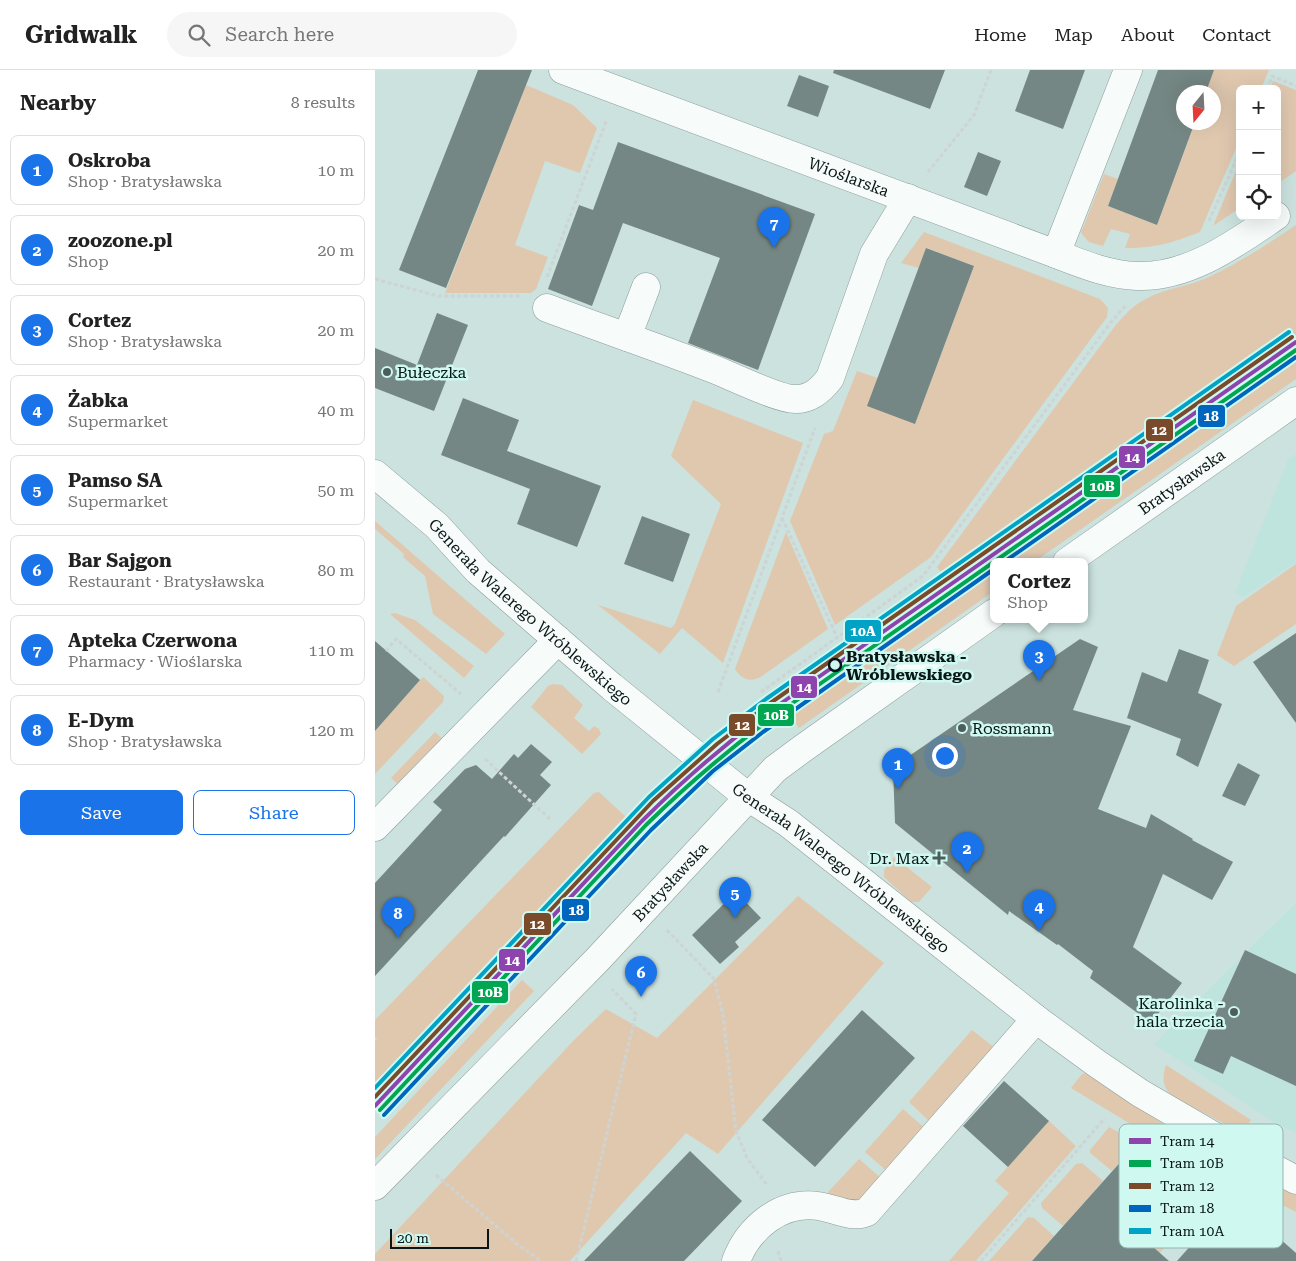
<!DOCTYPE html>
<meta charset="utf-8">
<style>
body{margin:0;font-family:"Roboto Serif",serif;background:#f6f6f6;color:#222}
.controls{position:absolute;right:15px;top:15px;display:grid;overflow:hidden;border-radius:8px;box-shadow:0 5px 20px #0002}
.controls button{width:45px;height:45px;display:grid;place-items:center;padding:0;border:0;border-bottom:1px solid #e0e0e0;background:#fff;color:#222;font:25px sans-serif}
.compass{position:absolute;left:801px;top:15px;width:45px;height:45px;border-radius:50%;background:#fff;box-shadow:0 5px 20px #0002;rotate:198deg}
.scale{position:absolute;left:15px;bottom:12px;width:99px;box-sizing:border-box;padding-left:5px;border:2px solid #081715;border-top:0;font-size:14px;line-height:18px;white-space:nowrap;color:#081715;-webkit-text-stroke:4px #cff8f1;paint-order:stroke}
.you{position:absolute;left:569px;top:685px;width:18px;height:18px;margin:-12px;border:4px solid #fff;border-radius:50%;background:#1a73e8;box-shadow:0 0 0 8px #1a73e833}
.badge{display:grid;place-items:center;width:32px;height:32px;border-radius:50%;background:#1a73e8;color:#fff;font-size:16px;font-weight:700}
.pin{position:absolute;translate:-50% -41px;filter:drop-shadow(0 1px 2px #0008)}
.pin::after{content:'';position:absolute;top:26px;width:18px;height:15px;background:inherit;clip-path:polygon(0 0,100% 0,50% 100%)}
.popup{position:absolute;left:615px;top:488px;width:98px;height:65px;box-sizing:border-box;display:grid;place-content:center;border-radius:8px;background:#fff;filter:drop-shadow(0 1px 4px #0005);font-size:16px;white-space:nowrap;color:#767676}
.popup b{font-size:19px;color:#222}
.popup::after{content:'';position:absolute;left:50%;top:100%;margin-left:-10px;border:10px solid transparent;border-top-color:#fff}
.list{margin:0;padding:0;list-style:none}
h2{display:flex;justify-content:space-between;align-items:center;height:65px;margin:0;padding:0 20px;font-size:21px}
h2 small{font-size:16px;font-weight:400;color:#767676}
.list li{display:grid;grid-template-columns:32px 1fr auto;gap:15px;align-items:center;box-sizing:border-box;height:70px;margin:0 10px 10px;padding:0 10px;border:1px solid #e0e0e0;border-radius:8px}
.list b{display:block;font-size:19px;white-space:nowrap}
.list p{margin:0;font-size:16px;white-space:nowrap;color:#767676}
.list em{font-size:16px;font-style:normal;color:#767676}
.actions{display:flex;gap:10px;padding:15px 20px}
.actions a{flex:1;padding:11px 0;border:1px solid #1a73e8;border-radius:8px;text-align:center;font-size:18px;color:#1a73e8}
.actions .main{background:#1a73e8;color:#fff}
.icon{flex:none;width:28px;height:28px;fill:none;stroke:currentColor;stroke-width:2;stroke-linecap:round;stroke-linejoin:round}
.map{position:relative;flex:none;width:921px;height:1191px;overflow:hidden}
header{display:flex;align-items:center;gap:30px;box-sizing:border-box;height:70px;padding:0 25px;background:#fff;border-bottom:1px solid #e0e0e0}
header strong{font-size:24px}
nav{display:flex;gap:28px;margin-inline-start:auto;font-size:18px}
.search{width:350px;height:45px;background:#f6f6f6;display:flex;align-items:center;gap:12px;box-sizing:border-box;padding:0 18px;border-radius:28px;color:#767676;font-size:19px}
main{display:flex}
aside{flex:1;background:#fff}
.map>svg:first-child{display:block}
.built{fill:#bee4dd}
.green{fill:#e0c8af}
.building{fill:#758784}
.lines{fill:none;stroke-linecap:round;stroke-linejoin:round}
.minor-casing{stroke:#8d9e9b;stroke-width:29}
.path{stroke:#ced4d3;stroke-width:3;stroke-dasharray:4 2.5;stroke-linecap:butt}
.minor{stroke:#f7fbfa;stroke-width:28}
.tram-1-casing{stroke:#cff8f1;stroke-width:8}
.tram-2-casing{stroke:#cff8f1;stroke-width:8}
.tram-3-casing{stroke:#cff8f1;stroke-width:8}
.tram-4-casing{stroke:#cff8f1;stroke-width:8}
.tram-5-casing{stroke:#cff8f1;stroke-width:8}
.tram-1{stroke:#8e44ad;stroke-width:4}
.tram-2{stroke:#00a651;stroke-width:4}
.tram-3{stroke:#7a4b2a;stroke-width:4}
.tram-4{stroke:#0065bd;stroke-width:4}
.tram-5{stroke:#00a2c5;stroke-width:4}
.poi-dot{fill:#4c5e5b;stroke:#cff8f1;stroke-width:2}
.stop-dot{fill:#cff8f1;stroke:#081715;stroke-width:2.5}
.labels{text-anchor:middle;dominant-baseline:central;stroke-width:5;stroke-linejoin:round;paint-order:stroke}
.street-label{font-size:16px;fill:#081715;stroke:#cff8f1}
.poi-label{font-size:16px;fill:#081715;stroke:#cff8f1;text-anchor:start}
.stop-label{font-size:16px;font-weight:bold;fill:#081715;stroke:#cff8f1;text-anchor:start}
.key{fill:#cff8f1;stroke:#93b4af;stroke-width:1}
.key-label{font-size:14px;fill:#081715}
.line-badge{stroke:#cff8f1;stroke-width:2}
.badge-label{font-size:14px;text-anchor:middle;font-weight:bold;fill:#fff}
</style>
<header>
<strong>Gridwalk</strong>
<div class="search"><svg class="icon" aria-label="search" viewBox="0 0 24 24"><circle cx="10" cy="10" r="6"/><path d="M15 15l6 6"/></svg>Search here</div>
<nav><a>Home</a><a>Map</a><a>About</a><a>Contact</a></nav>
</header>
<main>
<aside>
<h2>Nearby<small>8 results</small></h2>
<ul class="list">
<li><span class="badge">1</span><div><b>Oskroba</b><p>Shop · Bratysławska</p></div><em>10 m</em></li>
<li><span class="badge">2</span><div><b>zoozone.pl</b><p>Shop</p></div><em>20 m</em></li>
<li><span class="badge">3</span><div><b>Cortez</b><p>Shop · Bratysławska</p></div><em>20 m</em></li>
<li><span class="badge">4</span><div><b>Żabka</b><p>Supermarket</p></div><em>40 m</em></li>
<li><span class="badge">5</span><div><b>Pamso SA</b><p>Supermarket</p></div><em>50 m</em></li>
<li><span class="badge">6</span><div><b>Bar Sajgon</b><p>Restaurant · Bratysławska</p></div><em>80 m</em></li>
<li><span class="badge">7</span><div><b>Apteka Czerwona</b><p>Pharmacy · Wioślarska</p></div><em>110 m</em></li>
<li><span class="badge">8</span><div><b>E-Dym</b><p>Shop · Bratysławska</p></div><em>120 m</em></li>
</ul>
<div class="actions"><a class="main">Save</a><a>Share</a></div>
</aside>
<div class="map">
<svg width="921" height="1191" viewBox="0 0 921 1191">
<rect width="100%" height="100%" fill="#cbe2de"/>
<!-- built -->
<path class="built" d="M921,384V492L869,527L860,523L913,390Z
M921,833V1063L899,1052L779,974Z"/>
<!-- green -->
<path class="green" d="M839,0H894L886,19H865V69L825,162C797,173 780,178 750,178L755,164L736,159L728,176L714,172L706,163L729,104L743,109L733,136L782,155L820,53L838,52V22H831Z
M898,11L921,20V101L902,114V19H895Z
M151,15L198,35L222,58L205,103L170,91L140,175L173,187L161,219L156,223H70Z
M865,91V138L838,156Z
M921,155V309L659,492H619V521L424,658L402,627L571,509L562,497L740,256C749,246 757,236 769,230C789,218 813,217 834,207C865,192 893,174 921,155Z
M549,162L725,229L733,238L732,247L556,487L460,555L415,451L449,364L458,361L482,301L503,308L540,354L599,196L552,178L544,198L526,193Z
M318,330L428,373L348,593L307,558L285,584L223,535L296,558L300,554L346,434L296,386Z
M0,451L130,564L111,584L58,544L50,506L28,487L29,484L0,459Z
M411,462L453,559L387,606C376,613 367,610 360,599Z
M921,494V554L859,596L842,585L861,536Z
M20,543L40,550L99,596L89,608L15,544Z
M48,607L69,626L68,632L0,704V661Z
M178,614L187,615L208,635L199,648L214,661L219,656L224,659L226,664L207,684L156,637L173,616Z
M60,662L70,671L25,716L16,708Z
M224,722L250,746L252,758L0,1027V971L2,969L0,967V950L219,723Z
M519,787L557,817L544,832H536L509,807V800Z
M423,826L509,893L343,1084L311,1063L195,1191H0V1184L200,969L231,939L282,968Z
M147,910L159,921L0,1089V1067Z
M597,960L624,981L556,1053L534,1032Z
M791,995L876,1050L870,1060L863,1061L797,1026C787,1017 787,1006 791,995Z
M713,1003L785,1052L860,1093L850,1107L787,1073L696,1018L707,1004Z
M528,1039L552,1060L514,1103L490,1082Z
M674,1051L701,1076L601,1191H574L634,1123L620,1111Z
M734,1057L842,1116L778,1191H733L801,1116L758,1078L737,1101L715,1083V1080Z
M484,1089L507,1109C484,1134 486,1133 453,1128V1122Z
M707,1093L728,1111L688,1156L667,1138L666,1133L701,1094Z
M872,1100L921,1125V1142L866,1114Z
M653,1147L659,1148L679,1166L657,1191H614Z"/>
<!-- building -->
<path class="building" d="M103,0H157L71,218L24,200Z
M459,0H570L555,39L458,3Z
M655,0H710L688,59L640,41Z
M783,0H839L831,22H808V52H820L782,155L733,136Z
M424,5L454,16L443,47L412,36Z
M243,72L440,144L383,300L313,273L345,188L248,153L217,236L173,219L204,135L218,140Z
M603,82L626,91L612,126L589,117Z
M551,178L599,196L540,354L492,336Z
M62,243L93,255L59,341L0,318V278L42,295Z
M88,328L144,350L132,381L226,416L202,477L142,454L155,419L66,385Z
M267,446L315,464L298,512L249,494Z
M921,563V653L878,592Z
M705,569L723,577L698,640L756,656L723,739L771,758L776,744L818,769L817,770L858,792L837,830L788,804L758,877L807,913L776,953L715,908L718,901L683,874L682,875L634,841L633,845L520,753L518,697Z
M0,571L45,610L0,661Z
M804,579L834,590L823,623L847,634L823,697L801,685L806,669L752,648L767,602L792,612Z
M156,674L177,692L165,705L176,715L130,767L129,766L0,906V813L67,740L58,732L90,699L101,695L117,709L139,684L143,688Z
M863,693L885,705L870,736L847,726Z
M361,822L386,848L360,872L364,877L345,894L317,865Z
M870,880L921,904V1016L856,986L848,1004L819,991Z
M487,940L540,988L440,1097L387,1050Z
M629,1011L674,1051L633,1097L588,1056Z
M758,1078L801,1116L760,1161L794,1191H657Z
M315,1081L367,1131L309,1191H209Z
M856,1130L868,1140L870,1138L921,1183V1191H802Z"/>
<g class="lines">
<!-- minor casing -->
<g class="minor-casing">
<g id="minor">
<path id="s1" d="M188,0L681,184C707,194 734,205 762,206C814,208 861,173 901,146"/>
<path d="M681,184L753,0"/>
<path d="M172,238C228,259 285,278 341,300C358,307 406,330 421,329C436,329 446,320 455,308L499,184L533,128"/>
<path d="M252,267L271,217"/>
<path id="s2" d="M0,404L62,456L103,501L237,617L373,727L413,753L661,949L721,993L765,1023L844,1069L921,1110"/>
<path id="s3" d="M692,492L921,331"/>
<path d="M0,757L183,570"/>
<path id="s4" d="M0,1116L223,889L400,699L427,679L619,543"/>
<path d="M361,1191C374,1157 406,1131 443,1136C459,1138 477,1149 492,1142L661,949"/>
</g>
</g>
<!-- path -->
<path class="path" d="M892,19L897,6L921,16
M553,102L599,45L616,0
M834,151L865,81
M172,207L232,49
M0,209L63,226H145
M407,448L462,567
M11,581L21,569L86,624
M343,622L440,358
M386,622L548,506L736,252L750,236
M110,689L177,751
M292,860L339,909L348,944L361,1061L372,1088L392,1115
M61,1105L142,1174L166,1191
M403,1181L406,1191
M201,1191L261,944L237,919
M606,1191L730,1048"/>
<!-- minor -->
<use href="#minor" class="minor"/>
<!-- tram-1 casing -->
<g class="tram-1-casing">
<path id="tram-1" d="M0,1036L267,751C308,710 351,673 398,639L921,272"/>
</g>
<!-- tram-2 casing -->
<g class="tram-2-casing">
<path id="tram-2" d="M5,1040L271,755C312,715 355,678 402,644L921,280"/>
</g>
<!-- tram-3 casing -->
<g class="tram-3-casing">
<path id="tram-3" d="M0,1027L278,731L342,674L394,634L917,267"/>
</g>
<!-- tram-4 casing -->
<g class="tram-4-casing">
<path id="tram-4" d="M629,492L921,287
M9,1045L276,760L338,701L388,662L619,499"/>
</g>
<!-- tram-5 casing -->
<g class="tram-5-casing">
<path id="tram-5" d="M0,1018L274,727L338,669L391,629L914,262"/>
</g>
<!-- tram-1 -->
<use href="#tram-1" class="tram-1"/>
<!-- tram-2 -->
<use href="#tram-2" class="tram-2"/>
<!-- tram-3 -->
<use href="#tram-3" class="tram-3"/>
<!-- tram-4 -->
<use href="#tram-4" class="tram-4"/>
<!-- tram-5 -->
<use href="#tram-5" class="tram-5"/>
</g>
<!-- markers -->
<g class="poi-dot">
<circle cx="12" cy="302" r="5"/>
<circle cx="587" cy="658" r="5"/>
<path d="M561.5 780.5h5v5h5v5h-5v5h-5v-5h-5v-5h5z"/>
<circle cx="859" cy="942" r="5"/>
</g>
<circle class="stop-dot" cx="460" cy="595" r="6"/>
<g class="labels">
<!-- street labels -->
<g class="street-label">
<text stroke="none"><textPath href="#s1" startOffset="305">Wioślarska</textPath></text>
<text stroke="none"><textPath href="#s3" startOffset="140">Bratysławska</textPath></text>
<text stroke="none"><textPath href="#s2" startOffset="208">Generała Walerego Wróblewskiego</textPath></text>
<text stroke="none"><textPath href="#s2" startOffset="611">Generała Walerego Wróblewskiego</textPath></text>
<text stroke="none"><textPath href="#s4" startOffset="424">Bratysławska</textPath></text>
</g>
<!-- poi labels -->
<g class="poi-label">
<text x="22" y="302">Bułeczka</text>
<text x="597" y="658">Rossmann</text>
<text x="554" y="788" text-anchor="end">Dr. Max</text>
<text x="849" y="933" text-anchor="end">Karolinka -<tspan x="849" dy="18">hala trzecia</tspan></text>
</g>
<!-- stop labels -->
<g class="stop-label">
<text x="471" y="586">Bratysławska -<tspan x="471" dy="18">Wróblewskiego</tspan></text>
</g>
</g>
<!-- legend -->
<rect x="744" y="1054" width="164" height="124" rx="8" class="key"/>
<rect x="754" y="1068" width="22" height="6" fill="#8e44ad"/>
<rect x="754" y="1090" width="22" height="7" fill="#00a651"/>
<rect x="754" y="1113" width="22" height="6" fill="#7a4b2a"/>
<rect x="754" y="1135" width="22" height="7" fill="#0065bd"/>
<rect x="754" y="1158" width="22" height="6" fill="#00a2c5"/>
<g class="key-label">
<text x="785" y="1076">Tram 14</text>
<text x="785" y="1098">Tram 10B</text>
<text x="785" y="1121">Tram 12</text>
<text x="785" y="1143">Tram 18</text>
<text x="785" y="1166">Tram 10A</text>
</g>
<g class="line-badge">
<rect x="822" y="334" width="29" height="24" rx="5" fill="#0065bd"/>
<rect x="770" y="348" width="29" height="24" rx="5" fill="#7a4b2a"/>
<rect x="743" y="375" width="28" height="24" rx="5" fill="#8e44ad"/>
<rect x="708" y="404" width="38" height="24" rx="5" fill="#00a651"/>
<rect x="469" y="549" width="38" height="24" rx="5" fill="#00a2c5"/>
<rect x="415" y="605" width="28" height="24" rx="5" fill="#8e44ad"/>
<rect x="382" y="633" width="38" height="24" rx="5" fill="#00a651"/>
<rect x="353" y="643" width="28" height="24" rx="5" fill="#7a4b2a"/>
<rect x="186" y="828" width="29" height="24" rx="5" fill="#0065bd"/>
<rect x="148" y="842" width="29" height="24" rx="5" fill="#7a4b2a"/>
<rect x="123" y="878" width="28" height="24" rx="5" fill="#8e44ad"/>
<rect x="96" y="910" width="38" height="24" rx="5" fill="#00a651"/>
</g>
<g class="badge-label">
<text x="836" y="351">18</text>
<text x="784" y="365">12</text>
<text x="757" y="392">14</text>
<text x="727" y="421">10B</text>
<text x="488" y="566">10A</text>
<text x="429" y="622">14</text>
<text x="401" y="650">10B</text>
<text x="367" y="660">12</text>
<text x="201" y="845">18</text>
<text x="162" y="859">12</text>
<text x="137" y="895">14</text>
<text x="115" y="927">10B</text>
</g>
</svg>
<div class="controls">
<button>+</button>
<button>−</button>
<button><svg class="icon" aria-label="locate" viewBox="0 0 24 24"><circle cx="12" cy="12" r="6"/><path d="M12 2v4M12 18v4M2 12h4M18 12h4"/></svg></button>
</div>
<svg class="compass" viewBox="-18 -18 36 36"><path d="M0-13l5 13h-10z" fill="#e53935"/><path d="M0 13l5-13h-10z" fill="#767676"/></svg>
<div class="scale">20 m</div>
<div class="you"></div>
<div class="pin badge" style="left:523px;top:719px">1</div>
<div class="pin badge" style="left:592px;top:803px">2</div>
<div class="pin badge" style="left:664px;top:611px">3</div>
<div class="popup"><b>Cortez</b>Shop</div>
<div class="pin badge" style="left:664px;top:861px">4</div>
<div class="pin badge" style="left:360px;top:848px">5</div>
<div class="pin badge" style="left:266px;top:927px">6</div>
<div class="pin badge" style="left:399px;top:178px">7</div>
<div class="pin badge" style="left:23px;top:868px">8</div>
</div>
</main>
